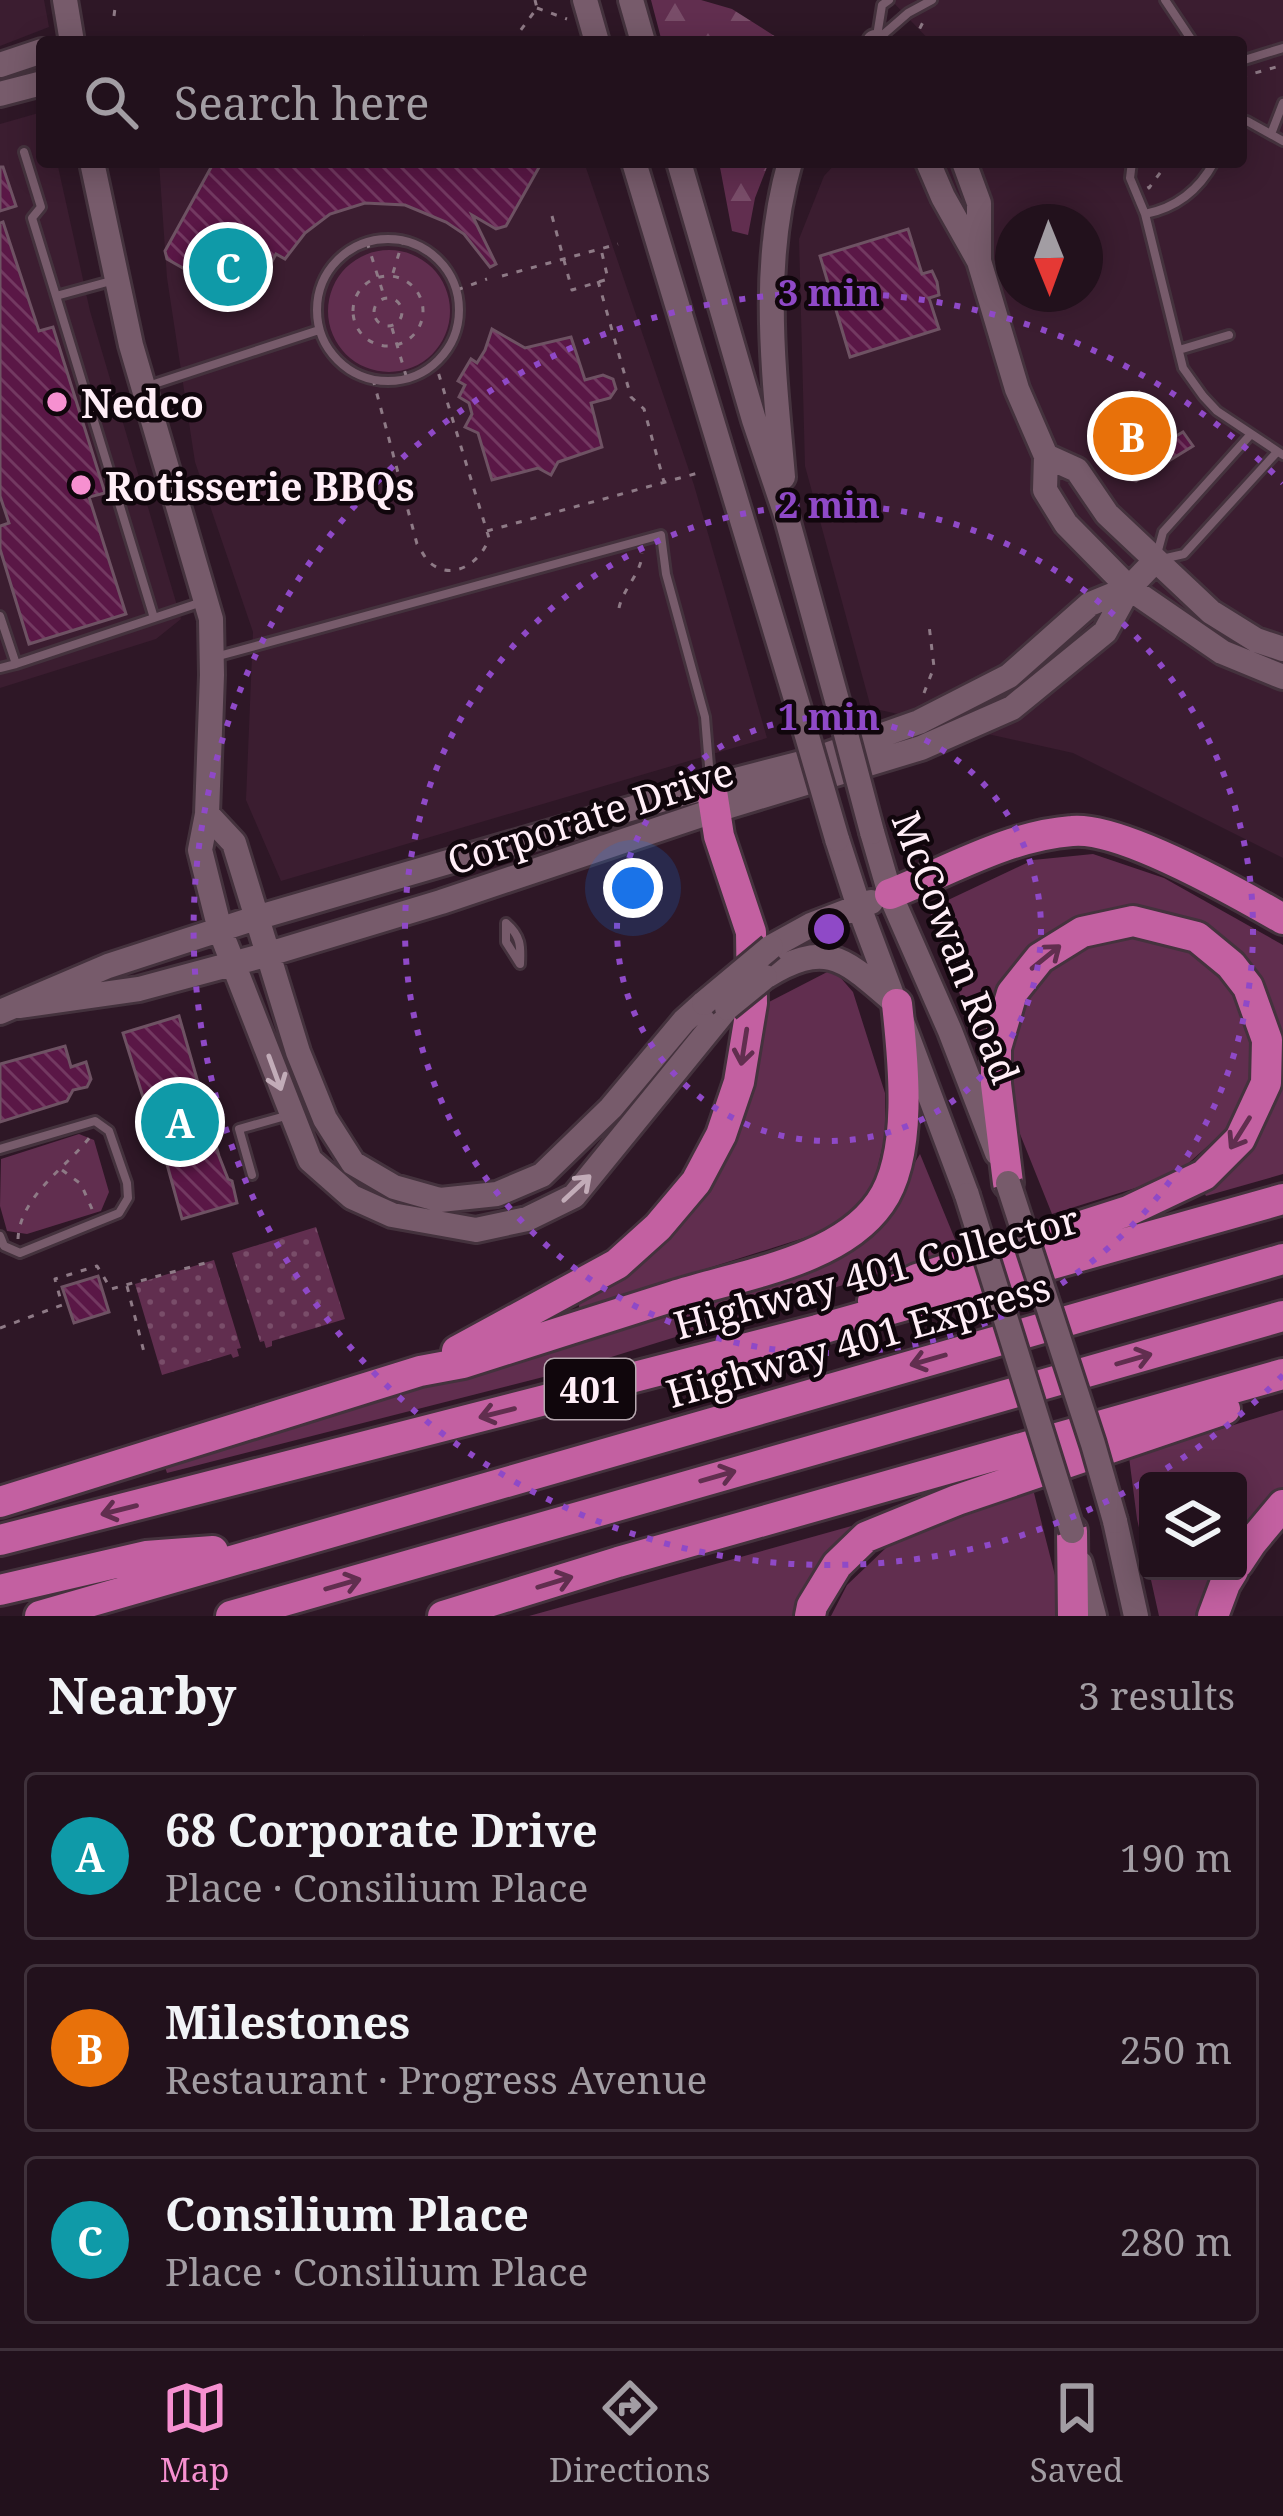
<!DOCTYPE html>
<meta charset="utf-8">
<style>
body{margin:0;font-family:"Noto Serif",serif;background:#2e1f29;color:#f1f3f6}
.controls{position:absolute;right:36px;bottom:36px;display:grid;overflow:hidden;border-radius:12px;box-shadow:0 6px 30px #0003}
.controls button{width:108px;height:108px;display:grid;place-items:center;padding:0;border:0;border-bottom:3px solid #3f313b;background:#22111c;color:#f1f3f6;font:60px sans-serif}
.compass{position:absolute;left:995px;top:204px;width:108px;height:108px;border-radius:50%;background:#22111c;box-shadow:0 6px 30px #0003;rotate:179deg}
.you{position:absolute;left:633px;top:888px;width:42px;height:42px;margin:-30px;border:9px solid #fff;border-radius:50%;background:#1a73e8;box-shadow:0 0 0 18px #1a73e833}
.badge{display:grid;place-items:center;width:78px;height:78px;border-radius:50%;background:#f690d0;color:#fff;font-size:39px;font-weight:700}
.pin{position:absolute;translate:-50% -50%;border:6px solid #fff;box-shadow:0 3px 12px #0006}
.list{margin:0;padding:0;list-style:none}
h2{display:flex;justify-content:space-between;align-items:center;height:156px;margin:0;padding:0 48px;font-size:51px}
h2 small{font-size:39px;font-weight:400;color:#a29da3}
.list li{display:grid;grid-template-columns:78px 1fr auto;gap:36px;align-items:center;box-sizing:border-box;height:168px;margin:0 24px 24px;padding:0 24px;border:3px solid #3f313b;border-radius:12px}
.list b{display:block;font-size:45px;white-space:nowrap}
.list p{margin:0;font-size:39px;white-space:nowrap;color:#a29da3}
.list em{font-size:39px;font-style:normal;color:#a29da3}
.icon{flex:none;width:66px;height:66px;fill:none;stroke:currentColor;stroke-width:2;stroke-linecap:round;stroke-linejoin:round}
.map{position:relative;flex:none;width:1283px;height:1616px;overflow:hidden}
.search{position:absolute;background:#22111c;box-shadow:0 6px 30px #0003;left:36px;right:36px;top:36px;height:132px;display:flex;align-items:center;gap:30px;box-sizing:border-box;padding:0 42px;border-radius:12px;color:#a29da3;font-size:45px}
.sheet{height:732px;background:#22111c}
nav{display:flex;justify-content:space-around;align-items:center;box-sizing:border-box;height:168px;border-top:3px solid #3f313b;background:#22111c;font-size:33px;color:#a29da3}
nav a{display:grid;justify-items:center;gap:6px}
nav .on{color:#f690d0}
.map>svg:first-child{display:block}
.built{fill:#3b1d30;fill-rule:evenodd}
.green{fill:#612e4f}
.forest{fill:url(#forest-firs)}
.park{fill:url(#park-dots)}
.building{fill:url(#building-back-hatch);stroke:#6e5263;stroke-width:3}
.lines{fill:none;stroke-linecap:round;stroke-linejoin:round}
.lane-casing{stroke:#44323d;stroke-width:14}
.secondary-casing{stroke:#44323d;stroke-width:30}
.highway-casing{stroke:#44323d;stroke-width:36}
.path{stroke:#8e7a86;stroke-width:3;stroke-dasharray:6 9;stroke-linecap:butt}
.lane{stroke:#775b6b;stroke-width:8}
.secondary{stroke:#775b6b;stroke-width:24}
.highway{stroke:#c360a1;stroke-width:30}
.secondary-bridge-casing{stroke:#44323d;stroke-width:30;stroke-linecap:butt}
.secondary-bridge{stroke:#775b6b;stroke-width:24}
.oneway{stroke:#612e4f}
.oneway2{stroke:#c2acb8}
.ring{fill:none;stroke:#8f49c7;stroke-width:6;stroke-dasharray:6 12}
.poi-dot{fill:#f690d0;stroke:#10060c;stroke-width:4.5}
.labels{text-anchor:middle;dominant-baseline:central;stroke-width:9;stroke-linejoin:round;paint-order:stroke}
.shield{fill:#10060c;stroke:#b7a8b0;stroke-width:3}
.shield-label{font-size:36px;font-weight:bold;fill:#ffeef7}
.poi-label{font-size:39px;font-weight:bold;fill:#ffeef7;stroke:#10060c;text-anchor:start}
.street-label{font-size:39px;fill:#ffeef7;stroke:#10060c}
.centre{fill:#8f49c7;stroke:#10060c;stroke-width:6}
.ring-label{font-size:36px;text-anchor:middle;font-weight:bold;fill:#8f49c7;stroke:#10060c;stroke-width:9;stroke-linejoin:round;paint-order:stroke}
</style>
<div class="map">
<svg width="1283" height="1616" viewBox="0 0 1283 1616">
<defs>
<pattern id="forest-firs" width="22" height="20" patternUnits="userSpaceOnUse" patternTransform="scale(3)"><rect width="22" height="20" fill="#612e4f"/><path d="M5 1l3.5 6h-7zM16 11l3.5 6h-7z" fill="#794d69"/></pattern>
<pattern id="park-dots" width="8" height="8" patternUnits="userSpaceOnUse" patternTransform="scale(3)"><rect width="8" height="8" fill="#612e4f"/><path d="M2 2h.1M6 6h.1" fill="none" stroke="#794d69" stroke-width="1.8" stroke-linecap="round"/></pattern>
<pattern id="building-back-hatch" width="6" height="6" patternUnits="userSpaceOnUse" patternTransform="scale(3)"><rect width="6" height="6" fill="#5a1746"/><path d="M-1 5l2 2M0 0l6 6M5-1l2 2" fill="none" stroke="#733961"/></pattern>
</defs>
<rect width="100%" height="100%" fill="#2e1726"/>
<!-- built -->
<path class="built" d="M0,0H44L49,27L0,46Z
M891,0H1283V858L1073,753L871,708L805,466L799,239L824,176L837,162H1241V42H931ZM1013,222H1085V294H1013Z
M42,112V162H57L90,311L181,619L156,639L0,688V124Z
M159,162H584L694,485L767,738L281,881L246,800L253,632L195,462L167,278Z"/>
<!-- green -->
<path class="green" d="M328 311a61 61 0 1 1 122 0a61 61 0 1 1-122 0Z
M1093,854L1164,878L1283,945V1174L1206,1196L1201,1186L1280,1065L1208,934L1089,924L977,1042L929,909L1033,860Z
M1146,934L1194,948L1222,977L1250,1022L1256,1074L1236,1121L1174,1176L1052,1214L1018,1129L1010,1079L1016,1022L1050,964L1100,940Z
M833,969L853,992L885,1093V1136L871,1196L832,1229L579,1309V1301L746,1107L767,1003Z
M79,1134L94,1140L109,1192L101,1211L27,1234L7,1231L0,1206L1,1159Z
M920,1154L959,1249L563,1372L167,1473L164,1464L878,1224Z
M1283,1410V1490L1238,1548V1481H1148V1566L1137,1519L1129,1457Z
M1028,1486L1034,1493L1060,1595L1058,1616H831L847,1585L889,1545Z
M873,1520L807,1616H529Z
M1149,1571H1220L1204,1616H1159Z"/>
<!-- forest -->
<path class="forest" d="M651,0H701L732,9L776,37L774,42H662Z
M719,162H769L755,198L748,235L732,231Z"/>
<!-- park -->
<path class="park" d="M316,1227L345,1319L272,1341V1346L266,1348L264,1341L260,1342L232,1253Z
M214,1260L241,1348L237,1349L239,1356L233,1358L231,1354L162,1375L135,1284Z"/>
<!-- building -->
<path class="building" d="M214,162H542L506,226L496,229L472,215L496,264L490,267L464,234L446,222L405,205L365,203L330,214L305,233L285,259L276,254L250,302L241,301L167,259L165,251Z
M0,167H3L16,206L0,211Z
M3,222L39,331L53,327L105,493L89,497L126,614L29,644L0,549V526L9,523L0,496V223Z
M908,229L922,274L932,271L937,282L939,295L929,298L939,329L850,357L820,256Z
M492,329L525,348L571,337L585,380L603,375L613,379L616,389L610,398L591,403L602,447L558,462L551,475L538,468L492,480L478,433L465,427L472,414L469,403L459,397L465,385L458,381L471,359L477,363L485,350Z
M1139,392L1171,439L1183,432L1193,446L1136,481L1126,479L1091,424L1118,404Z
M179,1016L219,1156L228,1179L232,1181L237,1203L182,1219L165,1157L162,1158L123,1033Z
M65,1046L71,1067L86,1062L91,1079L87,1087L73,1090L67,1101L0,1122V1064Z
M98,1276L109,1312L74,1323L62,1287Z"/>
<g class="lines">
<!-- lane casing -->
<g class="lane-casing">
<path id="lane" d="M1165,0L1193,42
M877,36L882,5L889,0
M877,40L908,13L932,0
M1241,61L1283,48
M1241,123L1247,121L1283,141
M1271,134L1283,103
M24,152L41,207L32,218L56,296
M1132,162L1130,178L1145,214L1183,368L1203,396L1217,411L1283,455
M1145,214C1176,208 1199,190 1214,162
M317 310a71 71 0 1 1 142 0a71 71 0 1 1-142 0Z
M111,281L56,296L154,618
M1179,350L1229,335
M145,387L319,330
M1157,554L1163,532L1251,434
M1162,559L1184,554L1277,452
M0,616L16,664L0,668
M215,657L661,535L666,574L705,717L710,778
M16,664L202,602
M506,923C521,936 521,946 520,964L506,942Z
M0,1149L95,1121L109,1131L127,1183L128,1198L119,1213L20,1253L4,1246L0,1236
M252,1175L239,1129L289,1115"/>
</g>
<!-- secondary casing -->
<g class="secondary-casing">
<path id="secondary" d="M65,0L72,42
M585,0L597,42
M631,0L643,42
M875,42H877
M0,65L42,51
M0,94L42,83
M92,162L131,345L211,619L212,675L207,814L200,850L220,930L310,1160L352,1197L392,1215L476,1230L527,1219L574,1196L727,1008
M634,162L805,729
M679,162L754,420L786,515L841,715
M928,162L943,197L979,261L1017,389L1046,456L1045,490L1066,524L1129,588L1222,652L1283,677
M964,162L979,203V259
M1046,456L1077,470L1107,514L1211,612L1256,640L1283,649
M783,477C774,372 760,265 790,162
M207,814L234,843L298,1052L325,1119L353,1163L394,1187L440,1200L497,1194L542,1175L611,1108L684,1021L704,1003
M872,832L890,894L950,1031L997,1153
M837,839L859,907L967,1195
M771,947L811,925L871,902
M765,977C827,939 844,959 893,1001
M19,1006L139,989L269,954L441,902L713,811L921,748L1012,708L1105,632L1129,588L1155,561
M0,1012L108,966L256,918L678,795L809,761L919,722L1009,676L1090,604L1129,588
M1115,1521L1136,1616
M1080,1563L1094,1616"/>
</g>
<!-- highway casing -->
<g class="highway-casing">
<path id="highway" d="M890,894C949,871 1007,836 1072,831C1120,826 1238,893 1283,919
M873,1301L917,1279L1128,1211L1204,1175L1240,1139L1266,1083L1267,1040L1248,987L1231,965L1197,937L1133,921L1082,932L1040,958L1012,993L996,1048V1084L1008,1183
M457,1351L617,1264L658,1227L696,1182L721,1135L739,1082L752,1003L751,932L719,836L711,785
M0,1502L420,1371L463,1363C533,1341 604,1318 674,1296C739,1275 839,1262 880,1203C914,1155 903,1059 897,1004
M1072,1531L1073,1616
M0,1540L817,1330L1283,1199
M1238,1563L1252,1542L1283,1505
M0,1590L146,1556L213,1551
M40,1616L1283,1259
M231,1616L1283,1316
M443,1616L618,1562L1283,1374
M810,1616L812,1606L837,1565L866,1537L957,1500L1225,1409
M1213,1616L1225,1584L1233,1571"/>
</g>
<!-- path -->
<path class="path" d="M537,8L567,19
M114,16L115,8
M363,42L367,32
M512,42L537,8L535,0
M913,42L923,22
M1241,77L1283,65
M1148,186L1149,188L1168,162
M552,216L572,290L608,279L601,249
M367,242L384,296
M393,273L403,240
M353 311a35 35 0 1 1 70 0a35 35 0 1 1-70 0Z
M502,276L618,244
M598,281L631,397L644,409L664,482
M457,290L487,279
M374 312a14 14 0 1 1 28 0a14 14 0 1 1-28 0Z
M392,328L407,379
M373,379L417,544C421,550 424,556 428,561C451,583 481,563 489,538L435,362
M487,531L698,473
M619,608C623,588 642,573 642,553
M924,693L934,667L929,625
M62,1170L81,1184L92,1209
M18,1239C20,1196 65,1169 90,1137
M127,1286L145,1356
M0,1328L62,1305L55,1279L97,1266L111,1289L209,1262"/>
<!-- lane -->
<use href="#lane" class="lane"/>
<!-- secondary -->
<use href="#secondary" class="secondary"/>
<!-- highway -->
<use href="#highway" class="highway"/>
<!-- secondary-bridge casing -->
<g class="secondary-bridge-casing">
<path id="secondary-bridge" d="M841,715L872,832
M805,729L837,839
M704,1003L771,947
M727,1008L765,977
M1008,1183L1093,1444L1115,1521
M967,1195L1072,1531"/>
</g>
<!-- secondary-bridge -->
<use href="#secondary-bridge" class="secondary-bridge"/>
</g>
<!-- one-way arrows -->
<defs><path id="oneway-shaft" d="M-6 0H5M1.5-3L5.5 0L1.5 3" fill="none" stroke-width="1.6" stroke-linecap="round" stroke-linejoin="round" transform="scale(3)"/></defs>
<g class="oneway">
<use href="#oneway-shaft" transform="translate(1046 957) rotate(-39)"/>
<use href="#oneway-shaft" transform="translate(744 1047) rotate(99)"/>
<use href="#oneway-shaft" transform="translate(1240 1133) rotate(122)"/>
<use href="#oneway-shaft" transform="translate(1134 1359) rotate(-16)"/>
<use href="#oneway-shaft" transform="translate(928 1360) rotate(164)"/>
<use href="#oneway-shaft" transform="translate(497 1413) rotate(166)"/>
<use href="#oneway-shaft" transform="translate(718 1476) rotate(-16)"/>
<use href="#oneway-shaft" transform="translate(119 1510) rotate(166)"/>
<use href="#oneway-shaft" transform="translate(555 1582) rotate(-17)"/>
<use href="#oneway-shaft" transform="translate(343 1584) rotate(-16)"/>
</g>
<g class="oneway2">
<use href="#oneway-shaft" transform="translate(275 1073) rotate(70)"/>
<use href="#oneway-shaft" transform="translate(577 1188) rotate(-43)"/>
</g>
<!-- distance rings -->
<g class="ring">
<circle cx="829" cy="929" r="212"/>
<circle cx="829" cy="929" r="424"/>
<path d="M1283 1375A636 636 0 1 1 1283 483"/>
</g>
<!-- markers -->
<g class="poi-dot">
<circle cx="57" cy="402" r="12"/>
<circle cx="81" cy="485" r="12"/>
</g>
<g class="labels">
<!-- shield labels -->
<rect class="shield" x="545" y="1359" width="90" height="60" rx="9"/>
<g class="shield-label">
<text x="590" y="1389">401</text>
</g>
<!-- poi labels -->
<g class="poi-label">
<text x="81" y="402">Nedco</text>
<text x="105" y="485">Rotisserie BBQs</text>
</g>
<!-- street labels -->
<g class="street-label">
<text transform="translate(590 815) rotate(-18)">Corporate Drive</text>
<text transform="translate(957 947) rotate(69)">McCowan Road</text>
<text transform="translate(876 1271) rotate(-15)">Highway 401 Collector</text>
<text transform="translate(858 1339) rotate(-16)">Highway 401 Express</text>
</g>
</g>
<circle cx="829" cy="929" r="18" class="centre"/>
<g class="ring-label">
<text x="829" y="306">3 min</text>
<text x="829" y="518">2 min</text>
<text x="829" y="730">1 min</text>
</g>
</svg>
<div class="controls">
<button><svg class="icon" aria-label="layers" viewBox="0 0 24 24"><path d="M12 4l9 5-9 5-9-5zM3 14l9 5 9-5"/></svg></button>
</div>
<svg class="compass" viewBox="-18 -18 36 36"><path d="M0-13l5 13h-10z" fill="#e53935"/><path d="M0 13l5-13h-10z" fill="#a29da3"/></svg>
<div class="you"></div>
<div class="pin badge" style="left:180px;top:1122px;background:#0f9aa8">A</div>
<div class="pin badge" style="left:1132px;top:436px;background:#e8710a">B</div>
<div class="pin badge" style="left:228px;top:267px;background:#0f9aa8">C</div>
<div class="search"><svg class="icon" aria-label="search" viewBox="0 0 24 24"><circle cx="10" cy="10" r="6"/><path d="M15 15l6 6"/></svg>Search here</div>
</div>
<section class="sheet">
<h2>Nearby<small>3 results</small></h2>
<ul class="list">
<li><span class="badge" style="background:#0f9aa8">A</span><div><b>68 Corporate Drive</b><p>Place · Consilium Place</p></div><em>190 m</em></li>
<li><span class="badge" style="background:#e8710a">B</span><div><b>Milestones</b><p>Restaurant · Progress Avenue</p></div><em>250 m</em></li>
<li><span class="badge" style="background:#0f9aa8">C</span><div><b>Consilium Place</b><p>Place · Consilium Place</p></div><em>280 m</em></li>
</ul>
</section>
<nav>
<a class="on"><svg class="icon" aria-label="map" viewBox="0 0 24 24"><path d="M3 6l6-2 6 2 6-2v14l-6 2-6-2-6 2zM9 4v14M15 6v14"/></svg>Map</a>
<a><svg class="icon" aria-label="directions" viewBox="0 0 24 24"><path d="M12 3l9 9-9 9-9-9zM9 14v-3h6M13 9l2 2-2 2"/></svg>Directions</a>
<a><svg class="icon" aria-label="saved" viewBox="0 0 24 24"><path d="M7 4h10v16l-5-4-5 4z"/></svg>Saved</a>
</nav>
